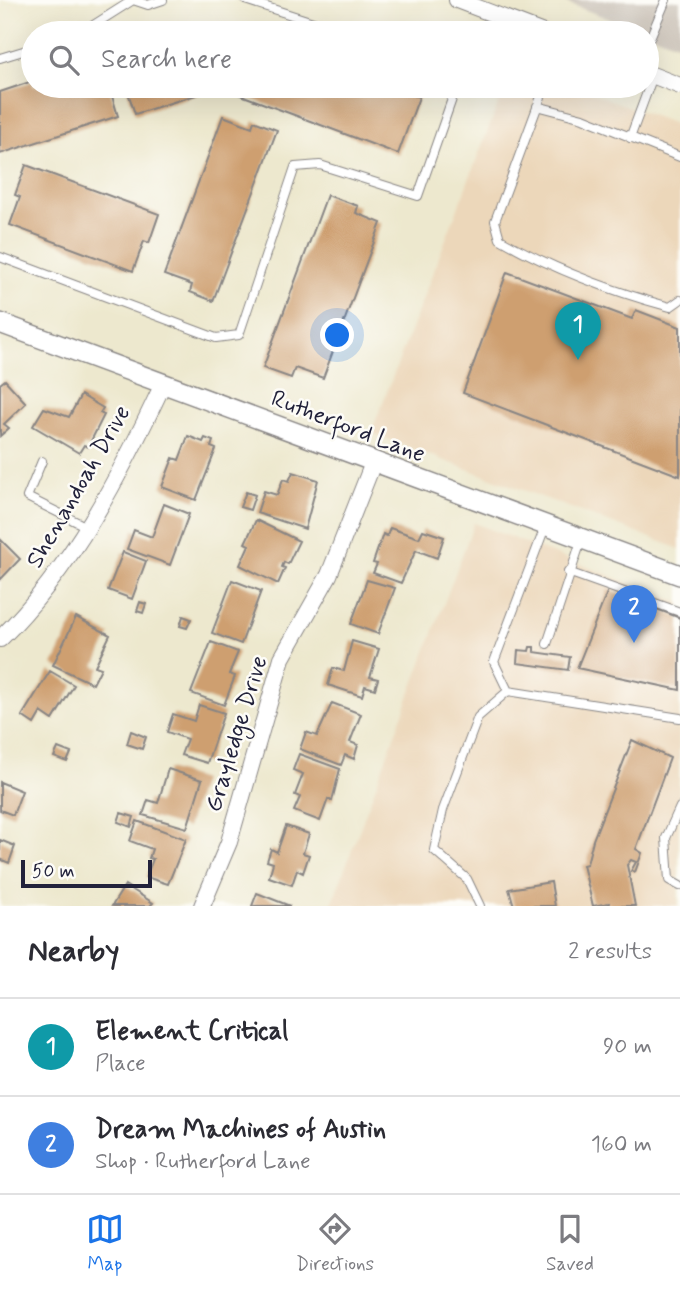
<!DOCTYPE html>
<meta charset="utf-8">
<style>
body{margin:0;font-family:Mynerve,sans-serif;background:#f2f2f3;color:#2b2b33}
.scale{position:absolute;left:21px;bottom:18px;width:131px;box-sizing:border-box;padding-left:7px;border:4px solid #22223b;border-top:0;font-size:19px;line-height:24px;white-space:nowrap;color:#22223b;-webkit-text-stroke:5px #fdfcf7;paint-order:stroke}
.you{position:absolute;left:338px;top:336px;width:24px;height:24px;margin:-18px;border:5px solid #fff;border-radius:50%;background:#1a73e8;box-shadow:0 0 0 10px #1a73e833}
.badge{display:grid;place-items:center;width:46px;height:46px;border-radius:50%;background:#1a73e8;color:#fff;font-size:23px;font-weight:700}
.pin{position:absolute;translate:-50% -58px;filter:drop-shadow(0 2px 4px #0008)}
.pin::after{content:'';position:absolute;top:37px;width:24px;height:21px;background:inherit;clip-path:polygon(0 0,100% 0,50% 100%)}
.list{margin:0;padding:0;list-style:none}
h2{display:flex;justify-content:space-between;align-items:center;height:91px;margin:0;padding:0 28px;font-size:30px}
h2 small{font-size:23px;font-weight:400;color:#7c7c81}
.list li{display:grid;grid-template-columns:46px 1fr auto;gap:21px;align-items:center;box-sizing:border-box;height:98px;padding:0 28px;border-top:2px solid #e1e1e2}
.list b{display:block;font-size:26px;white-space:nowrap}
.list p{margin:0;font-size:23px;white-space:nowrap;color:#7c7c81}
.list em{font-size:23px;font-style:normal;color:#7c7c81}
.icon{flex:none;width:38px;height:38px;fill:none;stroke:currentColor;stroke-width:2;stroke-linecap:round;stroke-linejoin:round}
.map{position:relative;flex:none;width:680px;height:906px;overflow:hidden}
.search{position:absolute;background:#fff;box-shadow:0 7px 28px #0002;left:21px;right:21px;top:21px;height:77px;display:flex;align-items:center;gap:18px;box-sizing:border-box;padding:0 24px;border-radius:38px;color:#7c7c81;font-size:26px}
.sheet{height:287px;background:#fff}
nav{display:flex;justify-content:space-around;align-items:center;box-sizing:border-box;height:98px;border-top:2px solid #e1e1e2;background:#fff;font-size:19px;color:#7c7c81}
nav a{display:grid;justify-items:center;gap:4px}
nav .on{color:#1a73e8}
.map>svg:first-child{display:block}
.built{fill:#ecd7ba}
.industrial{fill:#cbc2b8}
.building{fill:#ce9f6f}
.lines{fill:none;stroke-linecap:round;stroke-linejoin:round}
.service-casing{stroke:#888584;stroke-width:10}
.minor-casing{stroke:#888584;stroke-width:18}
.tertiary-casing{stroke:#888584;stroke-width:22}
.service{stroke:#fff;stroke-width:8}
.minor{stroke:#fff;stroke-width:16}
.tertiary{stroke:#fff;stroke-width:19}
.labels{text-anchor:middle;dominant-baseline:central;stroke-width:5;stroke-linejoin:round;paint-order:stroke}
.street-label{font-size:24px;fill:#22223b;stroke:#fdfcf7}
</style>
<div class="map">
<svg width="680" height="906" viewBox="0 0 680 906">
<rect width="100%" height="100%" fill="#fdfcf7"/>
<filter id="ink" filterUnits="userSpaceOnUse"><feTurbulence type="fractalNoise" baseFrequency=".0143" numOctaves="2"/><feDisplacementMap in="SourceGraphic" scale="14" xChannelSelector="R" yChannelSelector="G"/><feConvolveMatrix kernelMatrix="1 2 1 2 8 2 1 2 1" color-interpolation-filters="sRGB"/></filter>
<filter id="wash" filterUnits="userSpaceOnUse"><feTurbulence type="fractalNoise" baseFrequency=".00686" numOctaves="4" result="noise"/><feDisplacementMap in="SourceGraphic" scale="28" xChannelSelector="R" yChannelSelector="G"/><feGaussianBlur stdDeviation="1.57" result="paint"/><feColorMatrix in="noise" values="0 0 0 0 0 0 0 0 0 0 0 0 0 0 0 0 0 1.4 0 .05"/><feComposite in="paint" operator="in"/></filter>
<g filter="url(#wash)">
<rect width="100%" height="100%" fill="#ede8ce"/>
<!-- built -->
<path class="built" d="M505,86H574L680,126V549L371,433Z
M474,523L680,603L678,906H331Z"/>
<!-- industrial -->
<path class="industrial" d="M559,0H680V45Z"/>
<g id="blocks">
<!-- building -->
<path class="building" d="M33,81V86H109L118,116L0,154V92Z
M126,86H200L202,93L135,114Z
M217,86H389L419,97L398,154Z
M223,116L252,127L254,121L277,130L213,301L190,292L192,285L164,275Z
M26,165L159,214L149,243L144,241L133,271L10,225L20,197L15,195Z
M327,195L358,206L356,213L381,223L323,378L295,368L291,378L263,368Z
M507,272L632,319L636,310L680,327V476L463,393Z
M5,380L26,403L4,424L9,428L0,436V384Z
M81,395L103,408L100,413L104,415L88,447L84,445L79,453L33,426L44,408L69,417Z
M188,436L203,442L205,438L213,441L211,447L216,449L196,500L162,487L173,458L179,460Z
M293,472L318,480L305,529L257,513L264,491L277,495L283,479L289,481Z
M246,492L255,495L250,510L240,507Z
M164,504L189,514L170,565L127,549L134,530L152,537Z
M256,520L299,541L288,564L284,562L282,567L285,568L278,584L240,565L249,545L245,543Z
M390,528L419,538L423,530L444,537L437,558L416,550L401,583L373,573L377,564L373,563L383,534L387,536Z
M0,539L20,559L0,580Z
M123,552L146,561L132,599L108,590Z
M232,580L261,591L241,644L212,633Z
M367,580L395,588L378,634L351,624Z
M608,590L680,618V690L577,668Z
M140,602L146,604L143,613L137,611Z
M183,616L191,619L187,628L180,626Z
M76,617L110,635L95,666L101,668L93,684L53,665Z
M352,641L379,649L370,677L378,679L375,689L365,686L362,696L328,685L333,668L344,671Z
M211,642L238,652L229,674L235,676L224,705L191,693Z
M530,647H534V652L570,657L568,670L517,663L518,650L529,651Z
M50,671L74,685L53,720L41,712L34,724L22,716Z
M332,703L361,714L350,742L358,745L354,759L345,755L341,765L300,749L306,732L317,736Z
M199,705L224,713L207,763L181,755L187,739L167,732L173,714L194,721Z
M131,731L146,737L142,749L127,744Z
M632,740L670,758L636,849L642,853L635,872L631,871L636,862L631,860L627,865L635,906H609V903L593,906L583,865L587,864L593,840Z
M58,748L71,753L67,762L54,757Z
M299,754L340,769L332,801L328,799L320,821L294,811L300,797L295,795L303,774L293,770Z
M168,769L202,780L187,828L143,815L148,800L158,803Z
M0,782L22,791L13,815L0,810Z
M121,813L134,817L131,827L118,822Z
M137,821L186,839L168,884L146,877L153,859L149,858L152,849L130,841Z
M286,826L309,834L303,853L309,855L303,873L297,870L292,885L269,877L273,863L267,861L271,849L277,852Z
M0,840L15,846L9,863L0,859Z
M551,882L555,906H514L509,889Z
M125,885L153,903L150,906H112Z
M257,893L290,906H252Z"/>
</g>
</g>
<g filter="url(#ink)">
<use href="#blocks" fill-opacity="0" stroke="#888584" stroke-width="2"/>
<g class="lines">
<!-- service casing -->
<g class="service-casing">
<path id="service" d="M133,0L148,5L163,0
M245,0L347,33
M81,33L133,0
M647,45L666,0
M0,58L33,48
M545,86L495,221L500,239C553,269 611,291 670,307L680,300
M537,106L583,118L680,157
M630,138L653,76
M0,257L216,338L239,335L295,167L320,165L418,196L452,99L448,86
M42,461L27,497L87,527
M568,572L680,612
M547,644L581,541
M508,691L494,662L545,527
M680,807L666,838L669,880L680,886
M480,906L467,879L434,850L443,810L478,717L508,691L680,718"/>
</g>
<!-- minor casing -->
<g class="minor-casing">
<path id="minor" d="M457,0L543,33
M647,73L680,86
M0,639C73,567 120,476 163,384
M202,906L229,842L282,658L329,575L373,463"/>
</g>
<!-- tertiary casing -->
<g class="tertiary-casing">
<path id="tertiary" d="M0,323L680,575"/>
</g>
<!-- service -->
<use href="#service" class="service"/>
<!-- minor -->
<use href="#minor" class="minor"/>
<!-- tertiary -->
<use href="#tertiary" class="tertiary"/>
</g>
</g>
<g class="labels">
<!-- street labels -->
<g class="street-label">
<text transform="translate(348 427) rotate(21)">Rutherford Lane</text>
<text transform="translate(79 487) rotate(-60)">Shenandoah Drive</text>
<text transform="translate(237 734) rotate(-73)">Grayledge Drive</text>
</g>
</g>
</svg>
<div class="scale">50 m</div>
<div class="you"></div>
<div class="pin badge" style="left:578px;top:360px;background:#0f9aa8">1</div>
<div class="pin badge" style="left:634px;top:643px;background:#3f7fe0">2</div>
<div class="search"><svg class="icon" aria-label="search" viewBox="0 0 24 24"><circle cx="10" cy="10" r="6"/><path d="M15 15l6 6"/></svg>Search here</div>
</div>
<section class="sheet">
<h2>Nearby<small>2 results</small></h2>
<ul class="list">
<li><span class="badge" style="background:#0f9aa8">1</span><div><b>Element Critical</b><p>Place</p></div><em>90 m</em></li>
<li><span class="badge" style="background:#3f7fe0">2</span><div><b>Dream Machines of Austin</b><p>Shop · Rutherford Lane</p></div><em>160 m</em></li>
</ul>
</section>
<nav>
<a class="on"><svg class="icon" aria-label="map" viewBox="0 0 24 24"><path d="M3 6l6-2 6 2 6-2v14l-6 2-6-2-6 2zM9 4v14M15 6v14"/></svg>Map</a>
<a><svg class="icon" aria-label="directions" viewBox="0 0 24 24"><path d="M12 3l9 9-9 9-9-9zM9 14v-3h6M13 9l2 2-2 2"/></svg>Directions</a>
<a><svg class="icon" aria-label="saved" viewBox="0 0 24 24"><path d="M7 4h10v16l-5-4-5 4z"/></svg>Saved</a>
</nav>
